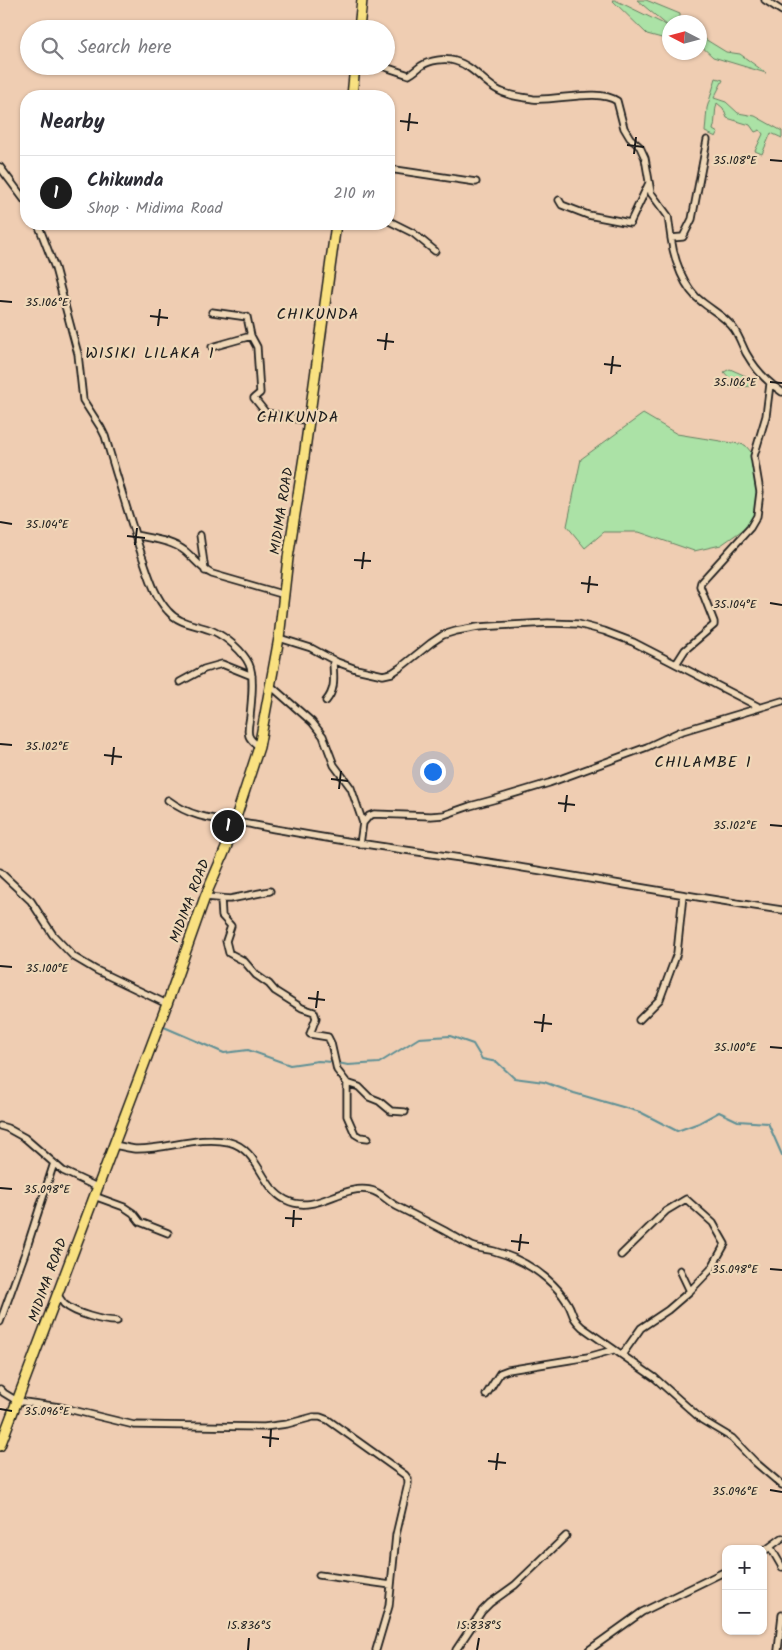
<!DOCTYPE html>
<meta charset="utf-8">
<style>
body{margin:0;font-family:Kalam,sans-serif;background:#f7f7f7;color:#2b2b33}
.controls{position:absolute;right:15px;bottom:15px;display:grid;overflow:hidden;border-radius:10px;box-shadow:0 1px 4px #0004}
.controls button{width:45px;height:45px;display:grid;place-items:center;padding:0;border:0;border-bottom:1px solid #e1e1e2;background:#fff;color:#2b2b33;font:25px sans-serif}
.compass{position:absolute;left:662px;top:15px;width:45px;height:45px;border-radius:50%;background:#fff;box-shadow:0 1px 4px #0004;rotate:276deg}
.you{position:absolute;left:432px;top:771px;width:18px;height:18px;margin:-12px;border:4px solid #fff;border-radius:50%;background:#1a73e8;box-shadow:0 0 0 8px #1a73e833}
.badge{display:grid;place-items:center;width:32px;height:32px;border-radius:50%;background:#1c1c1c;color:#fff;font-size:16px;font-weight:700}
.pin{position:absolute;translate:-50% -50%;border:2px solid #fff;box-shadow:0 1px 5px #0006}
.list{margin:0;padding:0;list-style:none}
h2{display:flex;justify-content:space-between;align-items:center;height:65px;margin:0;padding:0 20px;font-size:21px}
h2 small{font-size:16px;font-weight:400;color:#7c7c81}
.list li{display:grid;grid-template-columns:32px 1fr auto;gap:15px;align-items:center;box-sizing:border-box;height:75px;padding:0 20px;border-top:1px solid #e1e1e2}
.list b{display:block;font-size:19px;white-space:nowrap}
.list p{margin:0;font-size:16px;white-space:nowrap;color:#7c7c81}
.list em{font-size:16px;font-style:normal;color:#7c7c81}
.icon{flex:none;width:28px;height:28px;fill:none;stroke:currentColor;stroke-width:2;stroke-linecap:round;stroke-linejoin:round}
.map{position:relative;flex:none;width:782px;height:1650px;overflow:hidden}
.search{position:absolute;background:#fff;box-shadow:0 1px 4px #0004;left:20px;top:20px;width:375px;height:55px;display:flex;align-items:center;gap:12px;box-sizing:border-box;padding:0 18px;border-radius:28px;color:#7c7c81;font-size:19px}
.panel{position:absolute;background:#fff;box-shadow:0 1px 4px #0004;left:20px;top:90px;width:375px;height:140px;border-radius:20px}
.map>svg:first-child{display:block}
.green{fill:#abe2a6;stroke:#647f61}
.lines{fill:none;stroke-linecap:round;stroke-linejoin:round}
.stream{stroke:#5f9095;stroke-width:2}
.street-casing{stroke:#1c1c1c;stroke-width:9}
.primary-casing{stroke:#1c1c1c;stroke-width:12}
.street{stroke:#f0d8b8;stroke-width:5.5}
.primary{stroke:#f9e181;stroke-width:9}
.ticks{fill:none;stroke:#1c1c1c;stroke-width:2}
.labels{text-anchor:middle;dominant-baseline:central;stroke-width:4.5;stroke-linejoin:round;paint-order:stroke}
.street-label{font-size:14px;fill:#1c1c1c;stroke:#f0d8b8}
.quarter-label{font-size:16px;letter-spacing:1px;fill:#1c1c1c;stroke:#f0d8b8}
.ticks-label{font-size:12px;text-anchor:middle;fill:#1c1c1c;stroke:#f0d8b8;stroke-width:4.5;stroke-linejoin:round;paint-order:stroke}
</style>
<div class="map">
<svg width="782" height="1650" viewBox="0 0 782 1650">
<rect width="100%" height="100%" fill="#efcdb2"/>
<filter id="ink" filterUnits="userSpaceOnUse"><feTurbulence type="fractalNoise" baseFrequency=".02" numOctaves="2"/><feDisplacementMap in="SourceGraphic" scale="10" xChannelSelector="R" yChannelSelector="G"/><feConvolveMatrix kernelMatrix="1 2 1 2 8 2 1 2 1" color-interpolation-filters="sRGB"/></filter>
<g filter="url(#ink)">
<!-- green -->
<path class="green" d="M612,0H615L668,26L637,0H646L680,14V22H670L669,40L647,34Z
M700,36L726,52L740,54L766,73L713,57L700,45Z
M716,78L723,80L714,98L726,102L738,113L755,116L782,131V138L771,133L762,154L755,151L763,134L760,130L755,132L750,125L727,118L723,108L717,103C714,112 716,122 713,130L718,133L716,137L705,132L707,108Z
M730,369L755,380L754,386L737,387L724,372Z
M643,414L677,434L745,445L752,453L759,493L754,522L721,545L694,551L639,532H604L585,548L567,526L581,459Z"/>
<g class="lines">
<!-- stream -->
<path class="stream" d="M164,1027L224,1053L248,1050L290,1065L318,1061L333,1062
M338,1063L348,1065L379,1063L419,1038L450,1036L473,1044L482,1059L497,1062L514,1078L544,1082L574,1093L640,1112L677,1131L699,1123L719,1112L738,1121L768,1123L782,1155"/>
<!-- street casing -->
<g class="street-casing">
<path id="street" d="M765,0L782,11
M382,66L409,75C414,72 417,69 421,66C430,60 445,58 455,61C471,65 483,81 496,89C507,96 521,97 533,99C557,101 599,88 617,101L624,128L630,138L640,147L645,158L651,193L668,216L671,238L683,237L692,219L707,140
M0,167L26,202
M389,169L476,182
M559,200L562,205L588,215L630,223L649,183
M389,221L413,233L435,251
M38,224L55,268L78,354L83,400L101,428L105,436C117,476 129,517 142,556C149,575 154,596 168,611C180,625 197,624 213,631C226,637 243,651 249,664C255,677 251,703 250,717C249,723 247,730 249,736C251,741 256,744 259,747
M671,238C674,260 684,289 702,302C713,311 726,317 734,329C739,336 742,345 746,353C755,369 767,382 782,392
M212,312L247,317L251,336L212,347
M250,334L257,347L260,393L254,398L266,413L309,421
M135,535C152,539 171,540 185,551C194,558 201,569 212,574L285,595
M200,535L205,571
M279,638L311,648L337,662L356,669L383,675L392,673L401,667L431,643L443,635L456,631L478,627L548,623L578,624L604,631L633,642L759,707
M676,664L685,650L714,625V622L700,586L701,582L750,528L757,516L760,492L754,456L766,416L770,384
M180,682L204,669L222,664L252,676
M271,686L312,722L323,736L334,765L351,788L363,823L360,844
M326,701C337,688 333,675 333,660
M168,800C196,821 222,819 254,825C325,839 396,849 468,859C573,875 677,895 782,910
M363,823L369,816L374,814L431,816L444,815L470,806L496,799L549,783L647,747L679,732L782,701
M0,872L31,901L53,935L74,957L96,970L167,1004
M205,897L230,899L270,891
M221,899L222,916L231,926L226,941L229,953L244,961L256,975L269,984L275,991L302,1008L314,1012L316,1018L310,1034L328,1037L331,1043L337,1070L347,1083L359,1087L369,1097L379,1101L391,1111L405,1112
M639,1020L660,999L677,953L683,895
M347,1083V1116L355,1134L360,1137L368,1138
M0,1126L7,1128L25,1138L63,1171L97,1187
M113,1145C120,1146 128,1148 135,1149C167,1150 198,1135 229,1142C259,1149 261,1188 286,1200C316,1215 341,1184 370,1190C381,1192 388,1202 398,1207C414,1215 430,1223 445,1231C454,1236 463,1242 472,1246C479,1249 486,1249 494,1251C512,1256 532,1266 547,1279C554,1285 562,1294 567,1302C574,1313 570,1316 582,1327L655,1378L702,1420L732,1438L755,1462L782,1485
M94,1196L124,1207L133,1213L140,1222L168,1233
M621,1255L666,1211L686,1199L713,1223L725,1244L711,1269L690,1291
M57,1294C59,1297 62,1301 64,1304C76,1314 103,1321 117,1321
M0,1322L25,1253L54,1163
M622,1355L641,1328L668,1310L690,1291L680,1270
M0,1389L4,1393L17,1401L60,1407L134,1425L264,1427L287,1424L313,1417H320L328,1420L405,1475L408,1479V1484L396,1535L389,1606L376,1650
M486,1395L500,1373L508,1370L588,1357L613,1350
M771,1548L782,1567
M763,1552L782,1538
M319,1575L391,1585
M456,1650L482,1611L490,1603L515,1585L566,1536
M589,1650L642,1612L726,1571
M778,1650L782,1615"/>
</g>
<!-- primary casing -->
<g class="primary-casing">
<path id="primary" d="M359,29L362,0
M352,96L355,66
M0,1446L167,1004L205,897L226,848L259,747L279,638L288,558L304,457L336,224"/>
</g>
<!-- street -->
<use href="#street" class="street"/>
<!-- primary -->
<use href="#primary" class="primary"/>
</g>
</g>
<!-- ticks -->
<path class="ticks" d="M400,121L418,123M408,131L410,113M627,145L644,147M634,154L636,137M770,160L782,161M0,301L12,302M150,316L168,318M158,326L160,309M377,340L394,342M385,350L387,333M604,364L621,366M611,374L613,356M770,382L782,383M0,522L12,524M127,536L145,538M135,545L137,528M354,560L371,561M362,569L364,552M581,583L598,585M588,593L590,576M770,603L782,605M0,744L12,745M104,755L122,757M112,765L114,747M331,779L348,781M339,789L341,771M558,803L575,805M565,812L567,795M770,825L782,826M0,966L12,967M308,998L325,1000M316,1008L318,991M534,1022L552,1024M542,1032L544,1014M770,1047L782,1048M0,1188L12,1189M285,1218L302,1219M293,1227L294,1210M511,1241L529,1243M519,1251L521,1234M770,1269L782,1270M0,1409L12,1411M262,1437L279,1439M270,1447L271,1429M488,1461L506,1463M496,1470L498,1453M770,1490L782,1492M248,1650L249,1638M477,1650L479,1638"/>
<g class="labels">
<!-- street labels -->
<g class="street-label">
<text transform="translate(282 511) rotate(-81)">MIDIMA ROAD</text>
<text transform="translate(190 901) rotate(-69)">MIDIMA ROAD</text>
<text transform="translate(48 1280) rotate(-70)">MIDIMA ROAD</text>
</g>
<!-- quarter labels -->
<g class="quarter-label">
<text x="318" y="314">CHIKUNDA</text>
<text x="150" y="353">WISIKI LILAKA 1</text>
<text x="298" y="417">CHIKUNDA</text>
<text x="703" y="762">CHILAMBE 1</text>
</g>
</g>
<g class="ticks-label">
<text x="735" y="164">35.108°E</text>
<text x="47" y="306">35.106°E</text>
<text x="735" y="386">35.106°E</text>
<text x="47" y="528">35.104°E</text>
<text x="735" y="608">35.104°E</text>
<text x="47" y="750">35.102°E</text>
<text x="735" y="829">35.102°E</text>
<text x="47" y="972">35.100°E</text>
<text x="735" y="1051">35.100°E</text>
<text x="47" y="1193">35.098°E</text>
<text x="735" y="1273">35.098°E</text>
<text x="47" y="1415">35.096°E</text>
<text x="735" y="1495">35.096°E</text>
<text x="249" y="1629">15.836°S</text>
<text x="479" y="1629">15.838°S</text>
</g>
</svg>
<div class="controls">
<button>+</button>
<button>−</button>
</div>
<svg class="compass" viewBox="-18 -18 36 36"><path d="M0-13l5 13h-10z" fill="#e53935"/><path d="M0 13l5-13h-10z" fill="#7c7c81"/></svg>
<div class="you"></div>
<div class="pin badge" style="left:228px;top:826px">1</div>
<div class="search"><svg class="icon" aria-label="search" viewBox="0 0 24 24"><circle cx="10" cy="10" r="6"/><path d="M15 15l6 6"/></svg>Search here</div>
<section class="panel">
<h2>Nearby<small></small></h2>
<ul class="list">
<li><span class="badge">1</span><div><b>Chikunda</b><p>Shop · Midima Road</p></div><em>210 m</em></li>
</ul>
</section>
</div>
